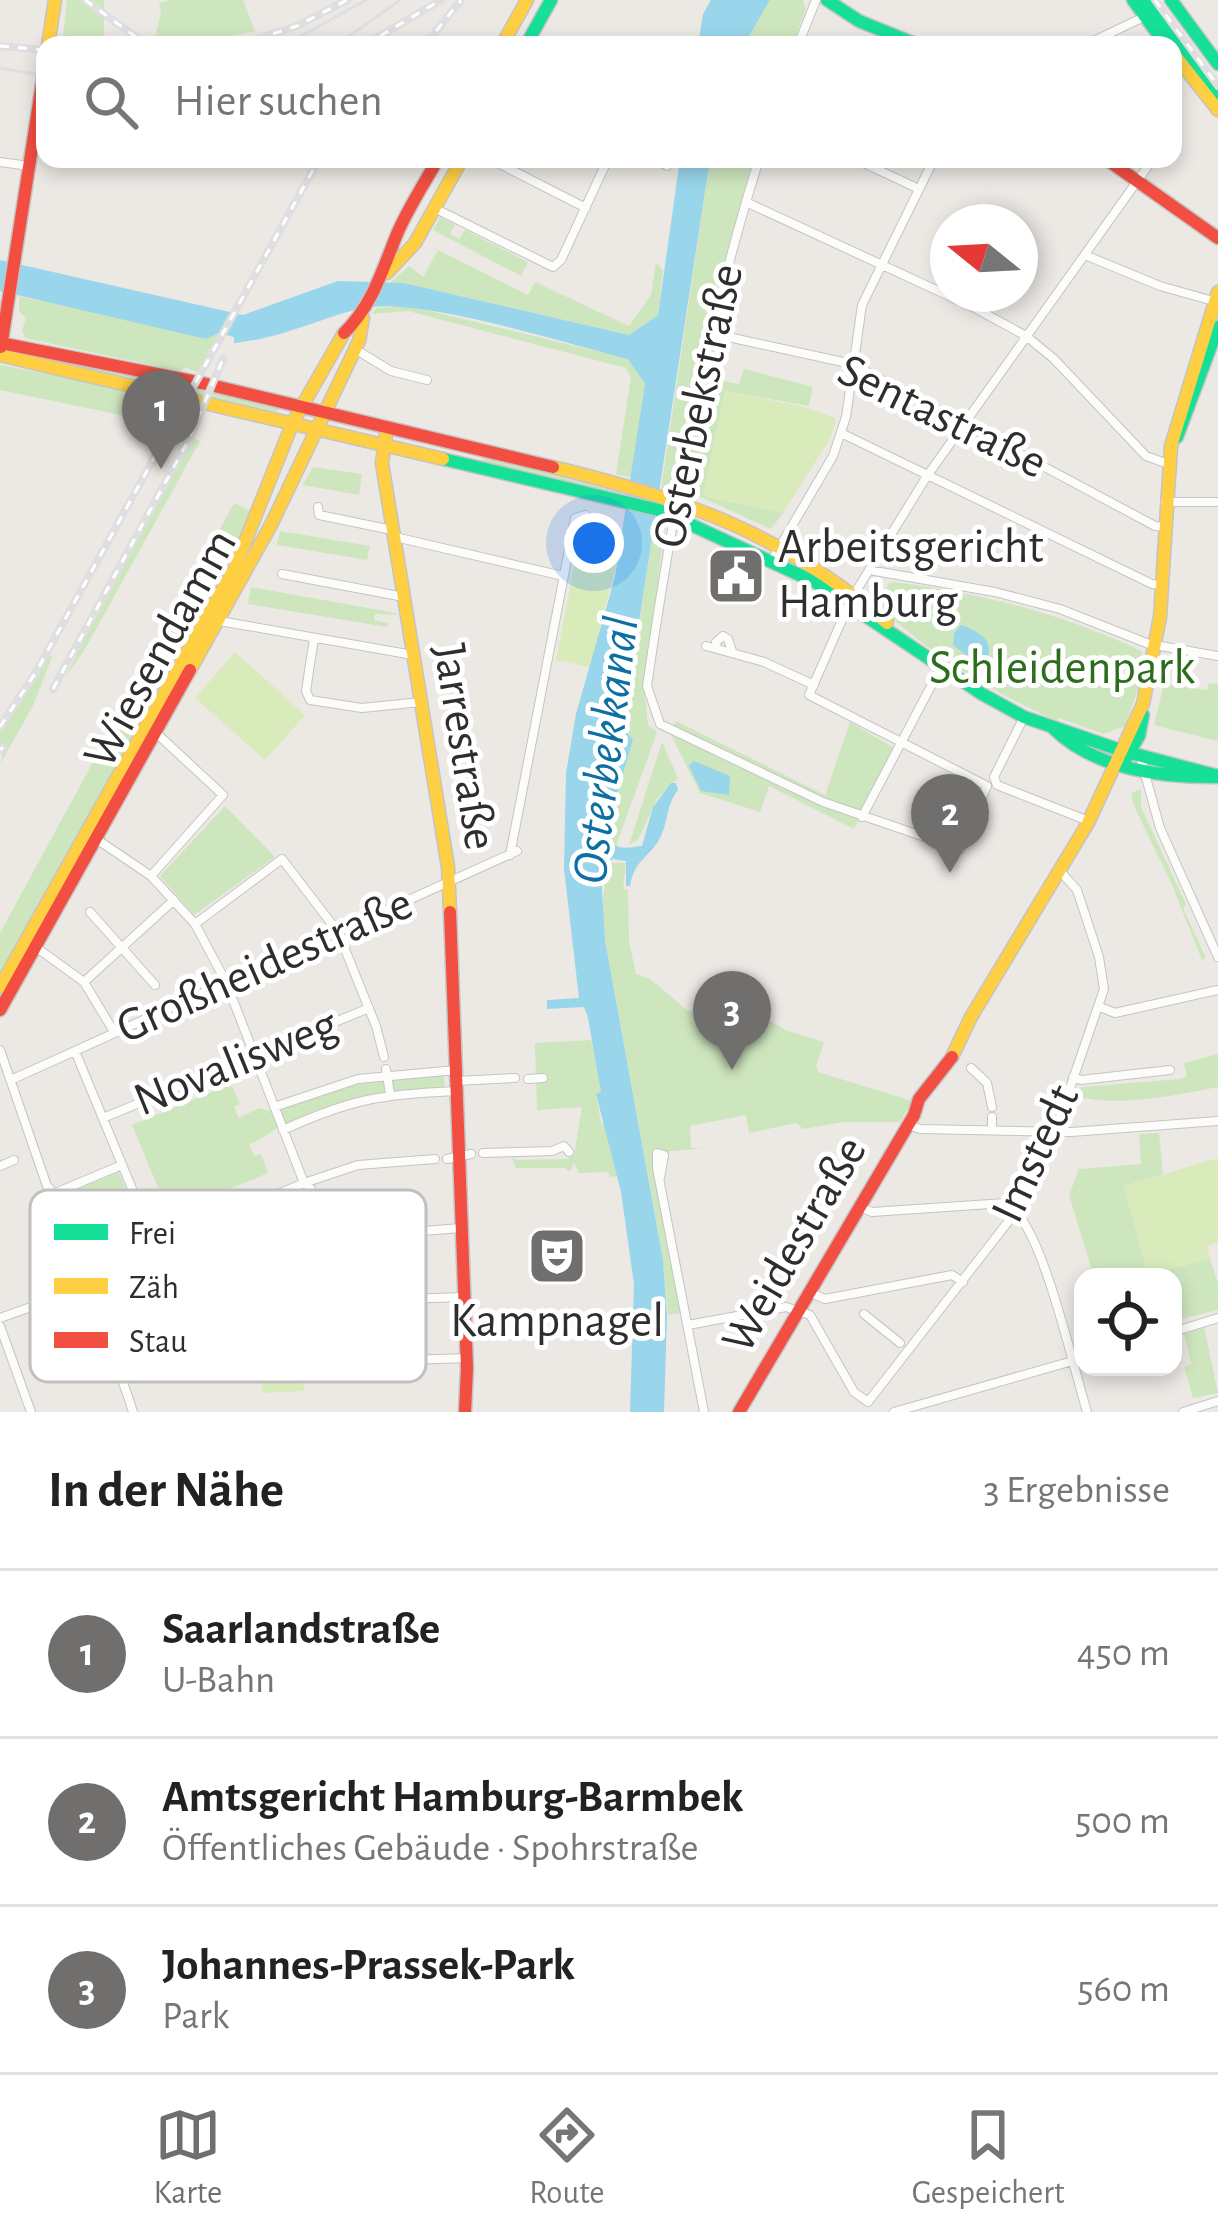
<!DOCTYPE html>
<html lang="de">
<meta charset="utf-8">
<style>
body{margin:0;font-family:"Alegreya Sans",sans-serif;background:#f6f6f6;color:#222}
.controls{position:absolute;right:36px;bottom:36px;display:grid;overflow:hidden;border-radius:24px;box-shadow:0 6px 18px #0003}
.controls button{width:108px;height:108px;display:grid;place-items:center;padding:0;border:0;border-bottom:3px solid #e0e0e0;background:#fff;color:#222;font:60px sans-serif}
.compass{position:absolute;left:930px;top:204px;width:108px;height:108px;border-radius:50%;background:#fff;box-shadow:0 6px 18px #0003;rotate:288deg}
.you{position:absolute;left:594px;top:543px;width:42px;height:42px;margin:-30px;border:9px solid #fff;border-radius:50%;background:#1a73e8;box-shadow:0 0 0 18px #1a73e833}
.badge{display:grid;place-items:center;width:78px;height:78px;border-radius:50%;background:#706f6e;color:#fff;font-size:39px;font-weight:700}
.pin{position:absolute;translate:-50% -99px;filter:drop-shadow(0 3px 6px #0008)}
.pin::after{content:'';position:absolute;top:63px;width:42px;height:36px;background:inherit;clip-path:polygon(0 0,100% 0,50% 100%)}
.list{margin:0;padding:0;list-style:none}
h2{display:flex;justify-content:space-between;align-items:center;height:156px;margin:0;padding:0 48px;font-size:51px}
h2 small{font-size:39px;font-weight:400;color:#767676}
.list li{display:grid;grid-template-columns:78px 1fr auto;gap:36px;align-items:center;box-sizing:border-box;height:168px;padding:0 48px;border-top:3px solid #e0e0e0}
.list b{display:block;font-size:45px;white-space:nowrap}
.list p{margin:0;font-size:39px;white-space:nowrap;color:#767676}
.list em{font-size:39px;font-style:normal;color:#767676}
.icon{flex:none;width:66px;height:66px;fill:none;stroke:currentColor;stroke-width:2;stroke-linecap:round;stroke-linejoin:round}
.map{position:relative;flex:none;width:1218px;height:1412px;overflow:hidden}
.search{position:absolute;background:#fff;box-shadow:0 6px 18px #0003;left:36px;right:36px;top:36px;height:132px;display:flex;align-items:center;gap:30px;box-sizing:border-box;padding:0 42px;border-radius:24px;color:#767676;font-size:45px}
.sheet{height:660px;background:#fff}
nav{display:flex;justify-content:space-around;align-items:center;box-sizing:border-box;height:168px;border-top:3px solid #e0e0e0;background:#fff;font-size:33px;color:#767676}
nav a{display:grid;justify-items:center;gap:6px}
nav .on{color:#706f6e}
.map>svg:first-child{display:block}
.green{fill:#cee6be}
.pitch{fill:#d9eabb}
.water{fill:#99d6ec}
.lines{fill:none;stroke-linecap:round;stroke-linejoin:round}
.street-casing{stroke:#c5c4c5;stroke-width:10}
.fast-casing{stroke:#c5c4c5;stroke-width:15}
.slow-casing{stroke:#c5c4c5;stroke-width:15}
.jam-casing{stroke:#c5c4c5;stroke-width:15}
.street{stroke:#fcfcfb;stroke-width:8}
.fast{stroke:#16e098;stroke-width:12}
.slow{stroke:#ffcf43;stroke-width:12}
.jam{stroke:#f24e42;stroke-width:12}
.tram{stroke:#dfdfe1;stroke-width:3}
.rail-casing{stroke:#dfdfe1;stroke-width:8}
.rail{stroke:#fff;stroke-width:3;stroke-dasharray:9;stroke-linecap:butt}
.labels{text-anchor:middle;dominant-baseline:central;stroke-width:10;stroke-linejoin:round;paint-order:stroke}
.street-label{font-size:48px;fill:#2e2e2e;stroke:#fff}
.poi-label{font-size:48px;fill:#2e2e2e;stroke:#fff;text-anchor:start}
.park-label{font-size:48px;fill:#2c6e1b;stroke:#fff}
.water-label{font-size:51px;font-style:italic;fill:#0d6fa3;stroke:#fff}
.key{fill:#fff;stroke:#c0c0c0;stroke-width:3}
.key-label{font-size:33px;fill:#2e2e2e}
</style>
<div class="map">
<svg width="1218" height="1412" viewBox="0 0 1218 1412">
<rect width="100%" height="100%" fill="#ece8e4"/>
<!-- green -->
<path class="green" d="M67,0H104V45L62,44Z
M172,0H243L255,31L187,45H153L161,13L159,3Z
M770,0H803L806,9L792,45H744Z
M710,159H753L707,325L672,483L664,490L661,489Z
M440,217L455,225L450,234L459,239L465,230L528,262L521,276L433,230Z
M438,250L528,295L535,282L629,326L651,295L656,263L663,270L658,315L629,335L404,283L388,285L409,266L423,277Z
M19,295L21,297L219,333L197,372L185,367L180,371L25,338L22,331L26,318L19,311Z
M409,306L629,359L645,385L634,478L616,474L631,378L626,368L408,311L372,314L376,308Z
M23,351L119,368L280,405L277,412L22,356Z
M0,365L124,388L176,406L170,416H125L0,390Z
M744,369L813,387L809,406L725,391L703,496L783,513L771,529L683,489L706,378L739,384Z
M192,437L200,441L84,651L65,678L121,566Z
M483,456L567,472L629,494L591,491L491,468L484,463Z
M313,467L362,474L359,495L303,485Z
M234,503L253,512L231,557L0,973V933Z
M654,522L665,527L644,686L648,725L657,732L616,846L604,837L627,735L624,730Z
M280,531L370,546L367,560L277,545Z
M895,582C988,595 1056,612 1142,651L1139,687L1125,726L1104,734L1059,718L1057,721C991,691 928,654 876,603L889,583Z
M251,587L396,613L398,615L375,614L374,620L388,623L387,627L248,604Z
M48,655L52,657L33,706L0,764L4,749L0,746V732Z
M1209,683L1218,684V741L1154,725L1164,684L1207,690Z
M676,721L825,795L850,722L894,748L854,829L769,786L760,812L700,793L670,733Z
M662,742L678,778L657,799L638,840L629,845Z
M1141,789V807L1186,904L1183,908L1206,958L1202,960L1172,885L1134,806L1131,793Z
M225,806L275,857L194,915L160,876Z
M611,863H626L623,889L628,890L629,941L636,974L650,979L687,1010L735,1020L734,1030L760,1032L766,1019L788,1031L824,1042L816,1066L818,1072L912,1101L900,1122H843L803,1129L797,1123L749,1133L746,1115L690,1126L691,1148H704L653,1153L683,1313L668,1315L663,1260L605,940C602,910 601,888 611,863Z
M591,1040L603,1093L596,1095L601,1123L607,1128L618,1176L610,1177L608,1172L579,1173L574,1163L570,1172L565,1168H516L511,1155L516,1160L567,1159L574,1155L582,1107L537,1110L535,1043Z
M1218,1054V1087C1178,1095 1115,1108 1077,1096L1082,1087L1180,1079L1187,1076L1184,1063Z
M444,1074L445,1088C390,1090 338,1098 289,1122C274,1129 265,1138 249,1144L254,1156L261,1154L268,1173L169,1214L132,1125L231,1084L240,1104L234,1107L239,1118L259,1108L278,1113L280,1108C337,1086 383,1078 444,1074Z
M1159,1133L1163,1174L1124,1186L1148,1274L1210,1259L1218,1283V1310L1173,1321V1277H1094L1069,1195L1079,1169L1141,1164L1139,1134Z
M118,1170L127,1193L69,1217L60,1194Z
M1204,1327L1218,1393L1193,1398L1184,1367L1191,1364L1184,1334Z"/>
<!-- pitch -->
<path class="pitch" d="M725,391L800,406L836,418L831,437L783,513L703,496Z
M581,532L622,542L590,667L556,660Z
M235,652L305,715L265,760L195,698Z
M1218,1158V1242L1207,1246L1210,1259L1149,1275L1124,1186Z
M301,1325L304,1391L262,1393L259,1328Z"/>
<!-- water -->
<path class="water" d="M711,0H770L744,45H698L703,14Z
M680,159H710L630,681L624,729L633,740L604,837C620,851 623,848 642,846L653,807L671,783H676L678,790C666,805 669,819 661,836C652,856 634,859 630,886H626V861L613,859L604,863L601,873L605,940L663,1260L667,1315L664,1412H630L634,1284L621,1192L596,1094L601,1092L588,1018L584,1007L547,1009V1000L579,998L564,869L566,773L576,714L615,577L645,384L628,359C567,344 413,294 358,309C316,320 279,339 234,343V337L219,333L206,339L0,291V260L243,315L338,281L404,283L629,335L658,315Z
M961,625C977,631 998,640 985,662H975L953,645L954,633Z
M694,761L730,776L729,795L701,791L689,766Z"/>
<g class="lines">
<!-- street casing -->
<g class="street-casing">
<path id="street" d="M798,45L816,0
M1085,45L1144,17
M1173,131L1177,120
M490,159L586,208
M656,159L667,166
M759,159C705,332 673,507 647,686L660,724L823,802L960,849L987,786L809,695L849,604
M855,159L919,189
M0,162L29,166
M746,202L973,307L1026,336L1053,358L1146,456L1168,464
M434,208L553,267L561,260L608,159
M1085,255L1160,286L1217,302
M710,333L852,364L1155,526L1164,527
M355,349L391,371L427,380
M841,433L1152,584L1161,585
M1165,502H1218
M318,507L319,515L392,530
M395,537L563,576
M772,560L833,456L846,417L862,305L934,159
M869,570L995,592L1060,609L1149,644L1218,656
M282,574L404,597
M855,593L927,476L1153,159
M214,620L413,655
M314,638L306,691L310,700L362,708L421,702
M706,646L717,649L716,642L723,636L728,639L732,651
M717,649L764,662L814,685
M1024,717L994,777L997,785L1086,820
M1140,756L1160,828L1218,957
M862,817L941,667
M86,832L151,876L195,924L226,982L304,1183L311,1189L336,1248
M510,855L571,539L586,526L585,515L575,518L571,539
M151,876L223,795L154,731
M90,912L155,985
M195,924L282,859L338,932L376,1026L384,1057
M26,940L84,982L114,1032
M84,982L174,900
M1100,1007L1115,1013L1218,990
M0,1050L47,1186C63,1200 60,1219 66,1237C84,1298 115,1352 133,1412
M75,1051L181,1307
M971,1068L987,1083L992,1107
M386,1069L390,1094
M1073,1077L1081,1080L1170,1070
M13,1079L517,851
M528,1079L543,1078
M456,1081L515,1078
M274,1107L358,1079L456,1070
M992,1117V1129
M103,1118L369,1008
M909,1125L920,1129L1071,1132L1218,1121
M283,1130C351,1099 382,1094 457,1091
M483,1153L552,1151L564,1146L569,1152
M657,1153V1168L704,1412
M657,1153L664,1155L660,1178
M447,1159L471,1154
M0,1166L14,1160
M55,1193L122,1165
M860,1207L872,1212L1005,1203L1018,1209
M1016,1213C1044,1238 1074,1369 1087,1412
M64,1222L134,1194
M156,1246L304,1183L358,1165L435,1159
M809,1292L825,1299L952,1275L963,1282
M464,1297L376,1300L379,1361L467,1358
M864,1314L900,1343
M0,1318L84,1288
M688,1325L786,1307L810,1315L854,1392L868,1402
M0,1326L31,1412
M1173,1332L1218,1318
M104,1336L372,1235L461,1228
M868,1402L1018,1209L1050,1146L1104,989L1099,957L1077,890L1060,871
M894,1412L1083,1358
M1183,1412L1218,1401"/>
</g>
<!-- fast casing -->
<g class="fast-casing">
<path id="fast" d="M827,0L859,21L918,45
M1133,0L1166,45
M1144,0L1218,96
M1171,0L1218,64
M526,45L551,0
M1177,437L1218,327
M443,459L659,510L815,582L982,694L1024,717L1123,751L1218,776
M1054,729C1095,769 1163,778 1218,777
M1126,758L1139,736L1143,715"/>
</g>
<!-- slow casing -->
<g class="slow-casing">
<path id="slow" d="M48,45L55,0
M502,45L527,0
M1173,53L1218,110
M387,273L415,243L462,159
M0,355L443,459
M387,428L382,463L448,867L450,912
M553,467C685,499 782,533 887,623
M190,670L271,525L359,341L363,318
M0,987L235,567L293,422L344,333
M952,1057L971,1017L1088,823L1143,704L1160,617L1171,446L1218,292"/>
</g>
<!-- jam casing -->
<g class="jam-casing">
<path id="jam" d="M1106,159L1218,238
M344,333C373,304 382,271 397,234C408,208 424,184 438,159
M0,343L202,383L553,467
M1,347L45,64
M450,912L467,1368L465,1412
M0,1010L190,670
M739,1412L914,1115L919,1099L952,1057"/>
</g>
<!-- street -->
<use href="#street" class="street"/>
<!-- fast -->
<use href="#fast" class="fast"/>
<!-- slow -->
<use href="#slow" class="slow"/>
<!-- jam -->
<use href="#jam" class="jam"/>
<!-- tram -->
<path class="tram" d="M285,45L366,0
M337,45L400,0
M0,68L45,76"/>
<!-- rail casing -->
<g class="rail-casing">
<path id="rail" d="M85,0L147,45
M1155,0L1218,86
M239,45L297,26L347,0
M365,45L441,0
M425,45L461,0
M0,46L45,50
M53,689L190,437L223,359
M0,727L36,672L319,159
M0,750L3,747"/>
</g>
<!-- rail -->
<use href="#rail" class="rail"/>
</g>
<!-- icons -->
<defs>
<g id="civic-square" transform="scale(3)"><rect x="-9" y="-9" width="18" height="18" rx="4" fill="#706f6e" stroke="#fff"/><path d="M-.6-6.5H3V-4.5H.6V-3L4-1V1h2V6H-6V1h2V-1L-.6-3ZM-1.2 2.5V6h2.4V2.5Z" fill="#fff"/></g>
<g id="theatre-square" transform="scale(3)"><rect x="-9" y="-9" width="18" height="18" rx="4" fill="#706f6e" stroke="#fff"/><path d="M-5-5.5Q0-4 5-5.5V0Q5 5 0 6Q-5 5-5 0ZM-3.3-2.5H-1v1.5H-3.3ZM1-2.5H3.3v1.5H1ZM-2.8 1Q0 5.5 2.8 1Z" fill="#fff"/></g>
</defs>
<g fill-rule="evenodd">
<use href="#civic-square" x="736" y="576"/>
<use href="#theatre-square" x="557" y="1256"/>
</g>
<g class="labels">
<!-- street labels -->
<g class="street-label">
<text transform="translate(699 406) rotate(-78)">Osterbekstraße</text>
<text transform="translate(942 417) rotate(26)">Sentastraße</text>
<text transform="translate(161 649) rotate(-61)">Wiesendamm</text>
<text transform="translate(464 747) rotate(81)">Jarrestraße</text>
<text transform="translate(265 966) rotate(-24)">Großheidestraße</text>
<text transform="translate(236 1063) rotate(-22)">Novalisweg</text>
<text transform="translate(1036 1154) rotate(-65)">Imstedt</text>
<text transform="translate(795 1245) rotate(-60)">Weidestraße</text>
</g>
<!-- poi labels -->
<g class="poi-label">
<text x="778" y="548">Arbeitsgericht<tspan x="778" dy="55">Hamburg</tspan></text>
<text x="557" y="1322" text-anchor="middle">Kampnagel</text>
</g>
<!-- park labels -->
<g class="park-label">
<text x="1062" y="669">Schleidenpark</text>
</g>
<!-- water labels -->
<g class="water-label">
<text transform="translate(606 750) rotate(-83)">Osterbekkanal</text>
</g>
</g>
<!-- legend -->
<rect x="30" y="1190" width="396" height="192" rx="18" class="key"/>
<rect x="54" y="1224" width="54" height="16" fill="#16e098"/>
<rect x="54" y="1278" width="54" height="16" fill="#ffcf43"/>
<rect x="54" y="1332" width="54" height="16" fill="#f24e42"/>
<g class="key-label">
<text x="129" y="1244">Frei</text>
<text x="129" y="1298">Zäh</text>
<text x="129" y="1352">Stau</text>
</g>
</svg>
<div class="controls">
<button><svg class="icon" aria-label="locate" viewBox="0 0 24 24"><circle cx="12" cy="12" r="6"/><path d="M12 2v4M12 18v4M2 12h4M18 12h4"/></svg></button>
</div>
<svg class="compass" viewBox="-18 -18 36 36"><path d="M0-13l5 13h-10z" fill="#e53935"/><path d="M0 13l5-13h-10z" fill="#767676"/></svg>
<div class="you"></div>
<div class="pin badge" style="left:161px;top:469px">1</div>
<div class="pin badge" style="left:950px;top:873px">2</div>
<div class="pin badge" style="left:732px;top:1070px">3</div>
<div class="search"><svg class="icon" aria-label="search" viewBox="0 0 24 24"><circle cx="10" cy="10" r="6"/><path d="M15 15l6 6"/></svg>Hier suchen</div>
</div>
<section class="sheet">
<h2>In der Nähe<small>3 Ergebnisse</small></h2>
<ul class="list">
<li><span class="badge">1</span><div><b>Saarlandstraße</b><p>U-Bahn</p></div><em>450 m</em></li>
<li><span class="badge">2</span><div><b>Amtsgericht Hamburg-Barmbek</b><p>Öffentliches Gebäude · Spohrstraße</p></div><em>500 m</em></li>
<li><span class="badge">3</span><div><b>Johannes-Prassek-Park</b><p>Park</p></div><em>560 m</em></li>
</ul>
</section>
<nav>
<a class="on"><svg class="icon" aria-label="map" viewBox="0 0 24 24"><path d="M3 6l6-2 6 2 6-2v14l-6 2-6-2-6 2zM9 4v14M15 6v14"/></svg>Karte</a>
<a><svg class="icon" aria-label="directions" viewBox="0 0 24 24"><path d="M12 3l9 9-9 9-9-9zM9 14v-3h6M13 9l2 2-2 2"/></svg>Route</a>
<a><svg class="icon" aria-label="saved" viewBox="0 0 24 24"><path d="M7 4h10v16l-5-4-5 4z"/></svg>Gespeichert</a>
</nav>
